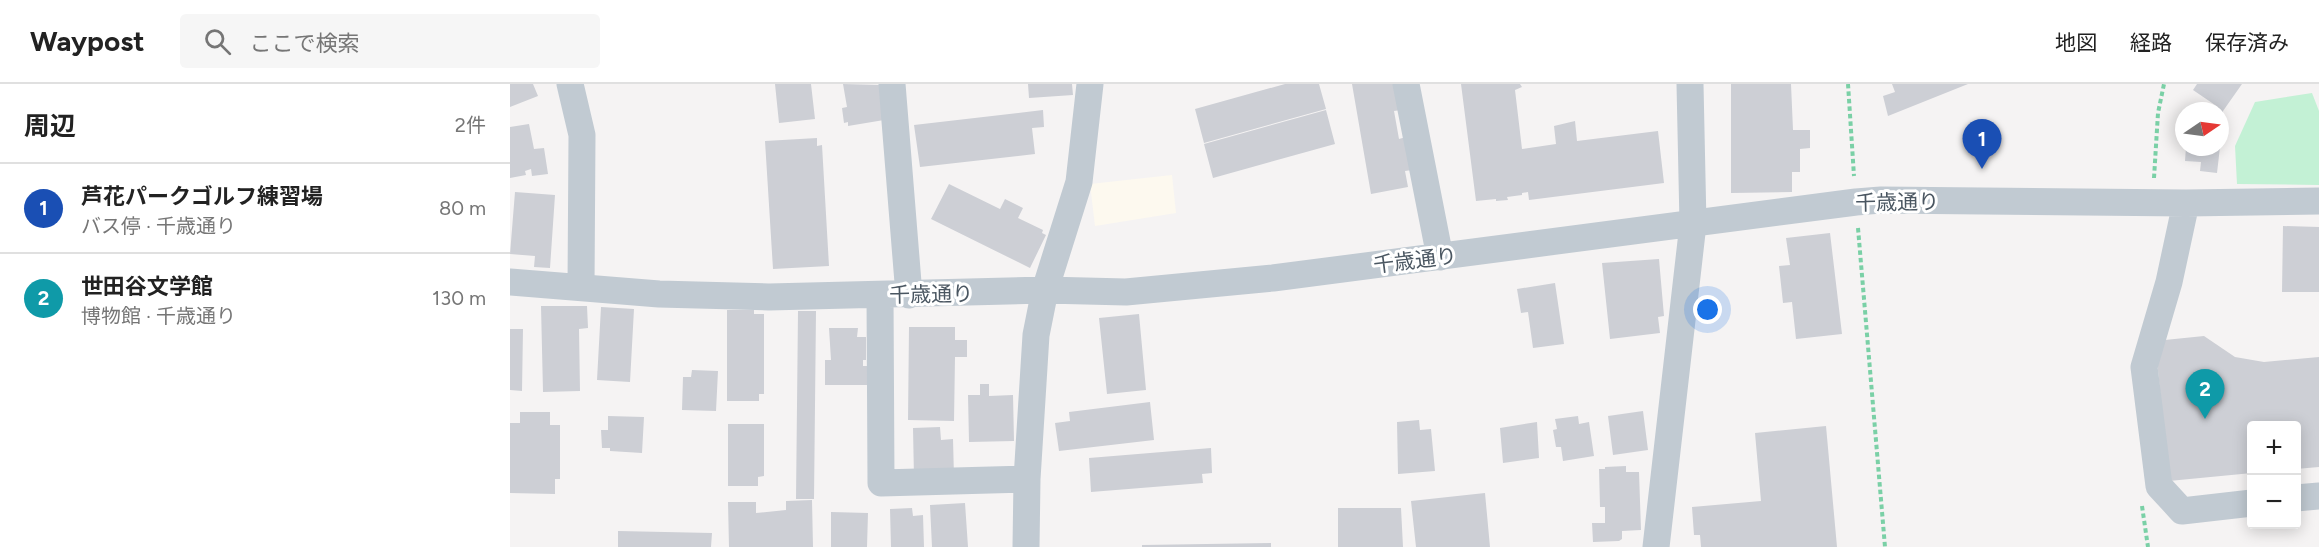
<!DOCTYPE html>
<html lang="ja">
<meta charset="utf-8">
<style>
body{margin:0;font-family:Figtree,"Noto Sans JP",sans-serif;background:#f6f6f6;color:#222}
.controls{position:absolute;right:18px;bottom:18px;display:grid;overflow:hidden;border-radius:6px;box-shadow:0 3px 15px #0003}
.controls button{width:54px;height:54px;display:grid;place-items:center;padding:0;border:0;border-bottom:2px solid #e0e0e0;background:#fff;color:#222;font:30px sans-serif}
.compass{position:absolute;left:1665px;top:18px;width:54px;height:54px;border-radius:50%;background:#fff;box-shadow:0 3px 15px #0003;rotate:77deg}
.you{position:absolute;left:1198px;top:226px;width:21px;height:21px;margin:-15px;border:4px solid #fff;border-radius:50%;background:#1a73e8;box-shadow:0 0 0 9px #1a73e833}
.badge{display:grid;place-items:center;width:39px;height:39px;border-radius:50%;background:#1a73e8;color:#fff;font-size:20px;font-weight:700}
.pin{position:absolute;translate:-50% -50px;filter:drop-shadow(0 2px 3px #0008)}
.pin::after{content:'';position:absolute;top:32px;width:21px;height:18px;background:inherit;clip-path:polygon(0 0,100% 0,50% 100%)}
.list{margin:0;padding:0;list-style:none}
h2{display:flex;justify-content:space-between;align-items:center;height:78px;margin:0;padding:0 24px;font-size:26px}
h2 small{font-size:20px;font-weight:400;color:#767676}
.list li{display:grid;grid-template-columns:39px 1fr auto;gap:18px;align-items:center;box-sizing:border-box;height:90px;padding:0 24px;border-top:2px solid #e0e0e0}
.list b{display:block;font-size:22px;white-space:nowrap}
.list p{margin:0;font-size:20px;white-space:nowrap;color:#767676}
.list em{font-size:20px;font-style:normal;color:#767676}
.icon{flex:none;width:33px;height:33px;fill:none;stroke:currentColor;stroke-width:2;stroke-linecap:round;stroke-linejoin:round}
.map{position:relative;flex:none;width:1809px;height:463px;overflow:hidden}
header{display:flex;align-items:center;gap:36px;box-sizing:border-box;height:84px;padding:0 30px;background:#fff;border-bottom:2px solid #e0e0e0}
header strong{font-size:28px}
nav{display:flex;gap:33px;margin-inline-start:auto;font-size:21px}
.search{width:420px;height:54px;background:#f6f6f6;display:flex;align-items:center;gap:15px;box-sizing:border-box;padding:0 21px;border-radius:6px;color:#767676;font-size:22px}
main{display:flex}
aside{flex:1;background:#fff}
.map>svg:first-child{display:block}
.commercial{fill:#fdf9ef}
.green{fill:#c3f1d5}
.building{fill:#cdcfd5}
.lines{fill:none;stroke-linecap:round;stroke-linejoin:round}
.path{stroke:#7ad0a6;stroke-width:4;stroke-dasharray:4.5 3;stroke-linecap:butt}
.minor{stroke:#c1cad2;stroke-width:27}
.labels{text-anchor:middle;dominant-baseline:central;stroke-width:6;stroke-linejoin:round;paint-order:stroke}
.street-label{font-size:21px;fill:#4a5661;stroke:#fff}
</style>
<header>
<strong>Waypost</strong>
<div class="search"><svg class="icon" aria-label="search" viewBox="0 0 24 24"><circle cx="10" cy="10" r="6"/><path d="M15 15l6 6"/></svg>ここで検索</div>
<nav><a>地図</a><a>経路</a><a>保存済み</a></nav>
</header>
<main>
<aside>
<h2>周辺<small>2件</small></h2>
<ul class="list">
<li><span class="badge" style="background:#1a4fb4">1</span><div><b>芦花パークゴルフ練習場</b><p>バス停 · 千歳通り</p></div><em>80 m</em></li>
<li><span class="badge" style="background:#0f9aa8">2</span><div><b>世田谷文学館</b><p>博物館 · 千歳通り</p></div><em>130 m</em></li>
</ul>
</aside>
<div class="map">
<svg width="1809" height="463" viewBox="0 0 1809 463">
<rect width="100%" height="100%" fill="#f5f3f3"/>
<!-- commercial -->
<path class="commercial" d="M662,91L666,129L585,142L580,100Z"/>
<!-- green -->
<path class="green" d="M1802,9L1809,27V101L1727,100L1725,62L1745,18Z"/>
<!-- building -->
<path class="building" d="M0,0H23L28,12L0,23Z
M265,0H301L305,35L269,39Z
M333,0L371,1L374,36L338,42V38L334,39L332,24L337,23Z
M518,0H562L563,11L519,14Z
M775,0H809L816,25L694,59L685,25Z
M842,0H886L891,26L884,27L889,55L896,53L902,86L895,87L898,103L861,110Z
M951,0H1010L1012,3L1005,6L1012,65L1046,60L1044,42L1065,37L1067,57L1148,47L1154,99L1019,116L1018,108L1012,109V111L997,113L998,116L986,117V115L966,117Z
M1221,0H1281L1283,46H1300V64L1290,65V88H1282V108L1221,109Z
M1382,0H1458L1378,32L1373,12L1385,8Z
M1687,0H1732L1713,27L1712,46L1710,27H1705L1708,23L1683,6Z
M533,26L534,43L522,44L525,70L410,83L404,41Z
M816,26L825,60L703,94L694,60Z
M19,40L24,65L34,64L38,90L22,92L21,85L15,87L16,91L0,94V43Z
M307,54V62L312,61L319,182L263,185L255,57Z
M1676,63H1710L1707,89L1690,87L1691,78L1675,77Z
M439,100L490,125L495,115L513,124L508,134L533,146L532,149L536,151L520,184L421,135Z
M5,108L45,111L40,184L24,183L25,172L0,170Z
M1773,142L1809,143V208H1772Z
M1320,149L1332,250L1286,255L1282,218L1273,219L1269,182L1280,181L1276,154Z
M1149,175L1154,232L1148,233L1150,249L1100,255L1092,179Z
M1045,199L1054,260L1023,264L1018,228L1011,229L1007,205Z
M31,222H77L78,244L69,245L70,307L33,308Z
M91,223L124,225L120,298L87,296Z
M217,226H244V230H254V310H249V317H217Z
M288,227H306L304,415H286Z
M629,230L636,306L597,310L589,234Z
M399,243H445V256H457V273H445L444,337L398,336Z
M319,244H348L347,253H356V276H353V282H358V301H315V276H321Z
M0,245H13L12,307L0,306Z
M1694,252L1725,273L1754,278L1809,273V383L1786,385V342H1742V389L1659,397L1645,257Z
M182,286L208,287L206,327L172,326L173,293H181Z
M470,300H479V312L503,311L504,357L459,358L458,311H470Z
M640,318L644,356L549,367L545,339L560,337L559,328Z
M1133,327L1138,366L1103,371L1098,332Z
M10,328H40V341H50V395H45V410L0,409V339H10Z
M98,332L134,333L132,369L100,367V364H92L91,346H98Z
M1068,332L1069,340L1079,338L1084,372L1053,377L1051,363H1046L1043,346L1047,345L1045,335Z
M909,336L910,346L921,345L925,387L888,390L887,338Z
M1027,338L1029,374L993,379L990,344Z
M218,340H254V392L248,393V402H218Z
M1316,342L1327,463H1191L1190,451H1184L1182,423L1251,417L1245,349Z
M430,343L431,356L443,355L444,393L404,394L403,344Z
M701,364L702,389L692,390L693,399L581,408L579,374Z
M1116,382V388H1129L1131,446L1112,447V455L1109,457L1083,458L1082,439H1095V423H1090L1089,385H1095V383Z
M975,409L980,463H906L901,417Z
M302,416L303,463H219L218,418H246V429L276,426V417Z
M455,419L458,463H422L420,421Z
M402,424L403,432L413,431L414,463H381L380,425Z
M828,424H891L893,463H828Z
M321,428L358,429L357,463H321Z
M108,447L202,449L201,463H108Z
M761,459V463H632V461Z"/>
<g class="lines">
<!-- path -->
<path class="path" d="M1338,0L1344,92
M1644,94L1648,29L1654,0
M1348,144L1375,463
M1632,422L1638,463"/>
<!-- minor -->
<path class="minor" d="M60,0L72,51L71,203
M382,0L399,211
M896,0L930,173
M1676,119L1659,198L1634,283L1649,402L1672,427L1742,419
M0,198L149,210L259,213L535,206L616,208L763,194L1346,118L1371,116L1676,119L1809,117
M370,211L371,399L517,395
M1786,414L1809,412
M516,463L517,395L526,251L535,206L569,98L580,0
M1146,463L1183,140L1180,0"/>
</g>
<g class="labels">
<!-- street labels -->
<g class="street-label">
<text transform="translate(1387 118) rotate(-1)">千歳通り</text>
<text transform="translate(905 176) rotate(-7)">千歳通り</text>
<text transform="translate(421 210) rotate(-1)">千歳通り</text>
</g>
</g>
</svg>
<div class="controls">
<button>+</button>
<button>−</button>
</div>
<svg class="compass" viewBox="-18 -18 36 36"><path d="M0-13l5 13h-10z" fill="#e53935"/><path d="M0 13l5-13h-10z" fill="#767676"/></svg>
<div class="you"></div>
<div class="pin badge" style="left:1472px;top:85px;background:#1a4fb4">1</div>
<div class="pin badge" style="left:1695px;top:335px;background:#0f9aa8">2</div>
</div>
</main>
